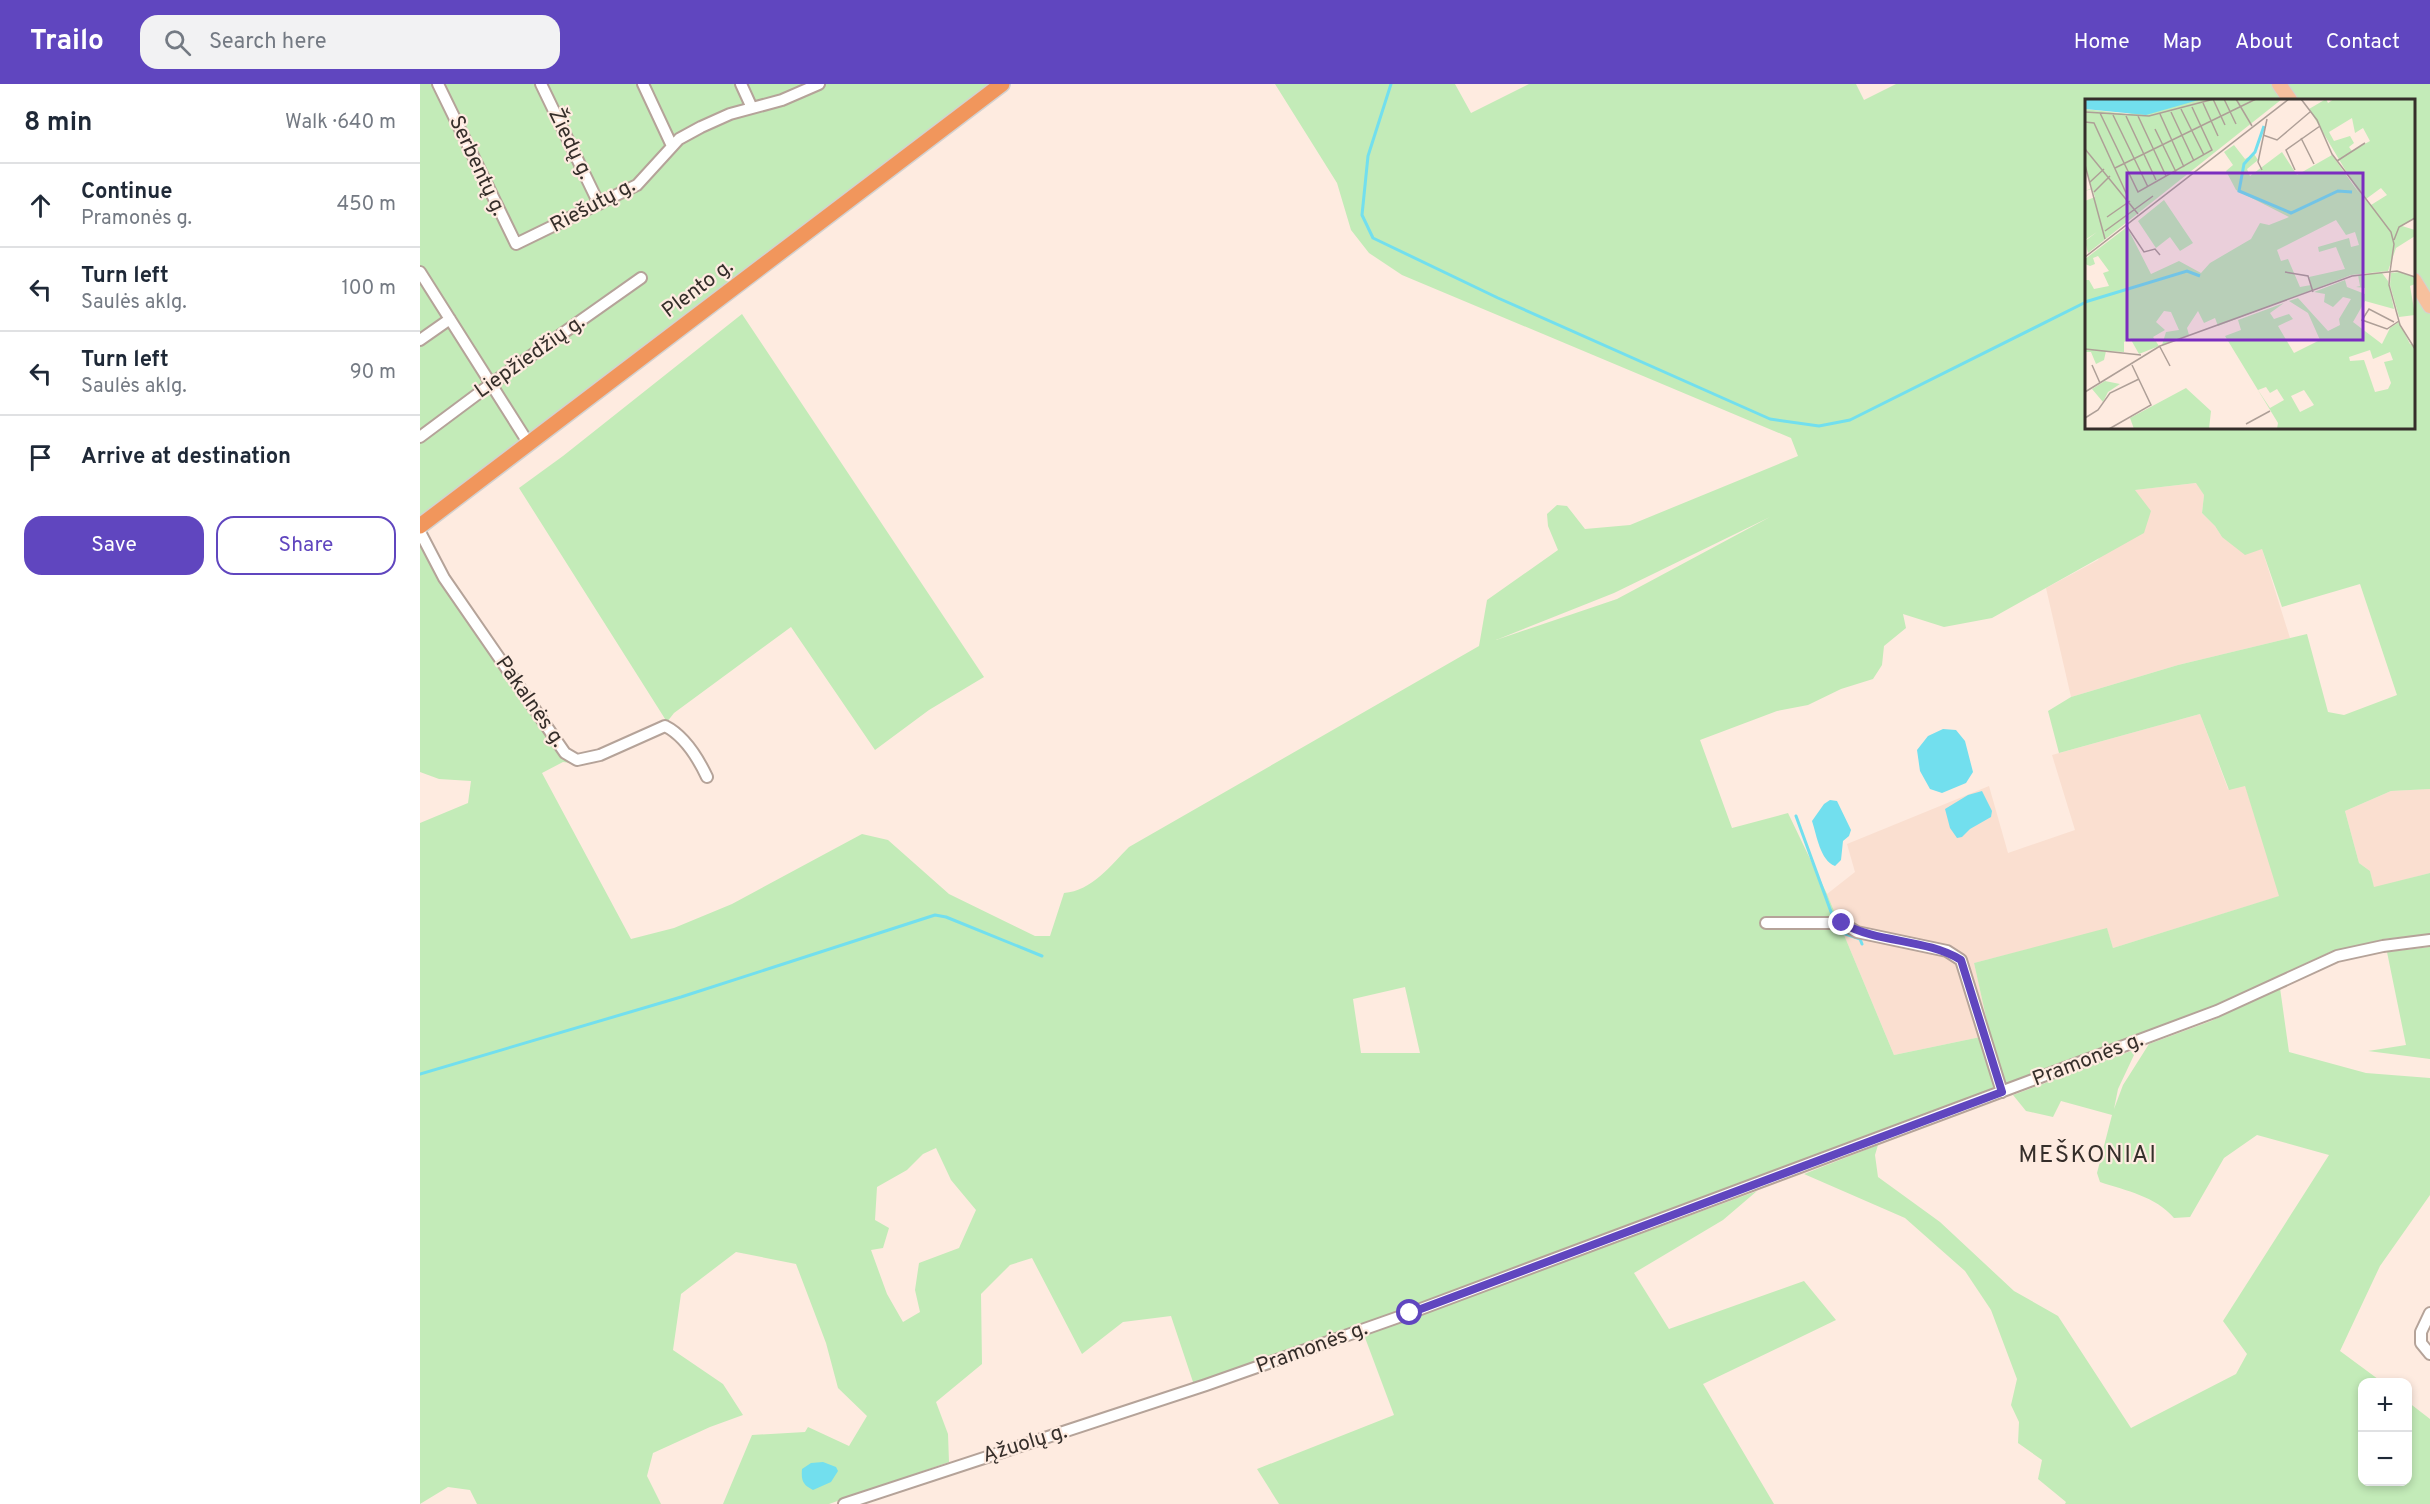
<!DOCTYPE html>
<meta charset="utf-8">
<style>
body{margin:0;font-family:Overpass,sans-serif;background:#f2f2f3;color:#1f2937}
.controls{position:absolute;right:18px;bottom:18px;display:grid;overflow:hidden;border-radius:12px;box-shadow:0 3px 9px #0003}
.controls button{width:54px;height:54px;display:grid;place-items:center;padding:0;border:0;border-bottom:2px solid #e0e1e3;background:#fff;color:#1f2937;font:30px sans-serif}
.stop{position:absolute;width:18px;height:18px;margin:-14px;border:4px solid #6046bf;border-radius:50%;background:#fff}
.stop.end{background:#6046bf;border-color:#fff;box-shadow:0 2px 6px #0008}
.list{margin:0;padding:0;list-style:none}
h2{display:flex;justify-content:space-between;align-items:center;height:78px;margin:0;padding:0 24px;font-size:26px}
h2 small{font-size:20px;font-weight:400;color:#747a83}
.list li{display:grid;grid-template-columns:39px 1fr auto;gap:18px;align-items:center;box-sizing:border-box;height:84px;padding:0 24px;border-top:2px solid #e0e1e3}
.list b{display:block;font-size:22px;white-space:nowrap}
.list p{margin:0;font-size:20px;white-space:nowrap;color:#747a83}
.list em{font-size:20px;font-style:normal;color:#747a83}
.actions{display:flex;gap:12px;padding:18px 24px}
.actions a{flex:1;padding:14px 0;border:2px solid #6046bf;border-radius:18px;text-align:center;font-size:21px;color:#6046bf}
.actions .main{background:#6046bf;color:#fff}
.icon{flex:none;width:33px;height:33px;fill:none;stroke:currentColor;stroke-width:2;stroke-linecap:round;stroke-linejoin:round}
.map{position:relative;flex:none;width:2010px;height:1420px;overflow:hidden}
header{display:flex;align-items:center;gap:36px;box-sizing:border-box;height:84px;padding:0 30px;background:#6046bf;color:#fff}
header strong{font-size:28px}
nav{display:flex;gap:33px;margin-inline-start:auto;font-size:21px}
.search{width:420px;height:54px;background:#f2f2f3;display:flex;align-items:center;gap:15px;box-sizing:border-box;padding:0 21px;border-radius:18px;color:#747a83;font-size:22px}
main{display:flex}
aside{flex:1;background:#fff}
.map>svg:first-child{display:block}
.built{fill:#fadfd0}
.green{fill:#c3ebb8;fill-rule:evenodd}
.water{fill:#72dfee}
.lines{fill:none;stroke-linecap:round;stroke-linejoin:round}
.stream{stroke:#72dfee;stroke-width:3}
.minor-casing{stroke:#b5a399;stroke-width:14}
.major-casing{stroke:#d3d1d0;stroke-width:16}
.highway-casing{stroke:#d3d1d0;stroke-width:18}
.minor{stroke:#fff;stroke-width:10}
.major{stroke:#f7c09d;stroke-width:14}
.highway{stroke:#f1965c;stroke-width:15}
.route{stroke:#6046bf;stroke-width:8}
.labels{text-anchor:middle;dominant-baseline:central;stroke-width:4.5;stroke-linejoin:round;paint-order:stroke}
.street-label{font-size:21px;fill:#352e2a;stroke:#feebe0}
.quarter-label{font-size:24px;letter-spacing:1.5px;fill:#352e2a;stroke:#feebe0}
.inset-river{fill:none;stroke:#72dfee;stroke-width:3}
.inset-road{fill:none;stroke:#ae9f97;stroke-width:1.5}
.view{fill:#7b2cbf;fill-opacity:0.15;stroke:#7b2cbf;stroke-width:3}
.inset-edge{fill:none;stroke:#352e2a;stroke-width:3}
</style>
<header>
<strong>Trailo</strong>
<div class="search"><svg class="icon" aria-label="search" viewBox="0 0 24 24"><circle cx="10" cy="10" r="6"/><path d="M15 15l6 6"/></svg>Search here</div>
<nav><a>Home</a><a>Map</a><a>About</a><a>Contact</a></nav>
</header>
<main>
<aside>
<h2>8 min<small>Walk · 640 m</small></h2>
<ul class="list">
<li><svg class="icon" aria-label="ahead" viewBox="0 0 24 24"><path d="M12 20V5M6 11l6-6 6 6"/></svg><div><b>Continue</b><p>Pramonės g.</p></div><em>450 m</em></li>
<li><svg class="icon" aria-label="left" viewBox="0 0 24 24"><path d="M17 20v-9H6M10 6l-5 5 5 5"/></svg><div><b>Turn left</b><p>Saulės aklg.</p></div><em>100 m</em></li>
<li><svg class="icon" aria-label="left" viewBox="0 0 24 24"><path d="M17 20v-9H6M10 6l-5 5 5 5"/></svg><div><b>Turn left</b><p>Saulės aklg.</p></div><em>90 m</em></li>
<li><svg class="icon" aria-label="arrive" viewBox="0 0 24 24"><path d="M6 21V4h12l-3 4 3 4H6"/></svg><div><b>Arrive at destination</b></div></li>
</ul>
<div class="actions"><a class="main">Save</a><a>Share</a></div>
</aside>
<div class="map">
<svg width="2010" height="1420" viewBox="0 0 2010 1420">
<rect width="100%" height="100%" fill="#feebe0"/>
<!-- built -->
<path class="built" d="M1777,399L1784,411L1782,429L1795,442L1802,453L1842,465L1870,554L1758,581L1651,613L1626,504L1678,476L1714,406Z
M1780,630L1808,705L1825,701L1860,812L1693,864L1687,845L1554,879L1570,951L1474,971L1407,810L1435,788L1427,760L1569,702L1588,769L1655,746L1632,671Z
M2010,705V789L1954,804L1950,787L1939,779L1925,727L1971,707Z"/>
<!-- green -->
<path class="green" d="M0,0H570L0,434Z
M855,0H1035L1051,29L1109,0H1436L1444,16L1476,0H1852L1864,16H1666V344H1994V16H1877L1865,0H2010V705L1971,707L1925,727L1939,779L1950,787L1954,803L2010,789V850L1964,855L1910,868L1796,921L1743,942L1297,1110L774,1301L751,1232L703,1238L662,1270L612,1174L590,1181L561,1210L562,1280L516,1318L528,1350L529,1378L409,1420H303L332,1351L385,1348L388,1343L429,1362L447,1332L418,1304L406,1259L376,1180L316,1168L261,1210L253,1266L303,1300L323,1331L290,1343L233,1369L227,1392L241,1420H57L50,1406L28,1403L0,1420V739L48,719L51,697L19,695L0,688V458L145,669L157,676L151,679L143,678L122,689L211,855L254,844L312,820L442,750L468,756L529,810L615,852H630L644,809C672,807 691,781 709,763L1059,562L1067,516L1138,466L1128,442L1127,430L1137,421L1147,422L1165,445L1210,441L1378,372L1371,354L982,191L949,169L931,146L917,99ZM1776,399L1784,411L1782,429L1795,442L1802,453L1825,471L1842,465L1862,523L1940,500L1977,611L1924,631L1908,628L1887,550L1758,581L1651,613L1628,627L1639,669L1780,630L1809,706L1825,702L1859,812L1693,864L1687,844L1554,879L1570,951L1474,971L1407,810L1368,729L1312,744L1280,656L1357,627L1388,621L1421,605L1453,595L1462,581L1464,562L1486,544L1483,530L1524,543L1572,534L1724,449L1731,427L1715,406ZM1350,433L1197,515L1076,556L1194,509ZM985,903L1000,969H941L933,915ZM516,1064L531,1096L556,1126L539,1164L499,1179L495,1206L500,1228L483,1238L467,1210L451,1166L463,1164L469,1144L455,1136L457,1103L487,1086L503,1070Z
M322,230L564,593L509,626L455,666L371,543L254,629L247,638L99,404L143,372Z
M2010,863V975L1948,967L1986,961L1967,868Z
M1860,904L1869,968L1946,989L2010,994V1111L1960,1182L1920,1267L1962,1298H1942V1398H1988V1318L2010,1335V1420H1645L1646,1418L1618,1395L1622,1376L1598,1359L1599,1338L1591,1321L1597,1295L1571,1226L1545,1187L1485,1134L1384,1090L1458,1061L1455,1071L1458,1093L1520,1138L1594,1207L1638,1232L1711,1344L1816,1290L1827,1270L1803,1237L1909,1071L1837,1051L1804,1074L1770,1133L1754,1134C1735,1112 1707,1107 1680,1098L1677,1089L1692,1031L1641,1017L1633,1033L1606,1027L1593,1011L1711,967L1714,971L1698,1005L1694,1025L1703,1001L1729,960L1791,937Z
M1337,1107L1303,1136L1214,1189L1249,1245L1384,1197L1416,1236L1283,1300L1354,1420H859L837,1385L974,1331L944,1251Z"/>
<!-- water -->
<path class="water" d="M1523,645L1536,646L1545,657L1553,688L1546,699L1522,709L1510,705L1500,687L1497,666L1508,652Z
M1562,707L1572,727L1571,733L1550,745L1542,753L1537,754L1530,744L1525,725L1548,711Z
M1410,716L1417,717L1431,746L1429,752L1423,757L1421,776L1415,782C1400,776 1397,752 1392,737L1404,720Z
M403,1378L416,1383L418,1387L411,1398L393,1406C383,1401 381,1397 382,1385L391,1379Z"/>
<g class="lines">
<!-- stream -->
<path class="stream" d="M971,0L948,72L942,131L953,154L1078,214L1350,335L1399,342L1430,336L1666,218
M1376,732L1414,836
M1417,843L1420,848L1440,855L1442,860
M0,990L261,913L515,831L526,833L622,872"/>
<!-- minor casing -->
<g class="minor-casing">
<path id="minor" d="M18,0L96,160L217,101L259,55L281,43L310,30L362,16L399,0
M121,0L179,120
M223,0L252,62
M321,0L332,24
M0,188L109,360
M0,256L30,235
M0,353L71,300L221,194
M0,448L24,494L145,669L157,676L180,671L245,642C265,652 278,674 287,693
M1346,839H1422L1437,848L1527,867L1541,876L1582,1008
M2010,1229L2001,1248V1259L2010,1270
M424,1420L786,1301L990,1229L1797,927L1917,872L1963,862L2010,856"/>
</g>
<!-- major casing -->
<g class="major-casing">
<path id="major" d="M1859,0L1870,16
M1994,196L2010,222"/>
</g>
<!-- highway casing -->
<g class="highway-casing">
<path id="highway" d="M0,442L582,0"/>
</g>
<!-- minor -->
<use href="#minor" class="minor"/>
<!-- major -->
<use href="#major" class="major"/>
<!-- highway -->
<use href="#highway" class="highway"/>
</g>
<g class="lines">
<!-- route -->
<path class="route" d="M990,1229L1582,1008L1541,876C1505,854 1459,860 1422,839"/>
</g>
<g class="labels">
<!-- street labels -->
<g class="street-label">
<text transform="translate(150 60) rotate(64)">Žiedų g.</text>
<text transform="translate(57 82) rotate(65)">Serbentų g.</text>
<text transform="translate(173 122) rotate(-28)">Riešutų g.</text>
<text transform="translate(278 205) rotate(-37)">Plento g.</text>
<text transform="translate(110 273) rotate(-35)">Liepžiedžių g.</text>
<text transform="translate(110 618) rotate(55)">Pakalnės g.</text>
<text transform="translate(1668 976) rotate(-21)">Pramonės g.</text>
<text transform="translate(892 1264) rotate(-20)">Pramonės g.</text>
<text transform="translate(605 1360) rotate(-17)">Ąžuolų g.</text>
</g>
<!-- quarter labels -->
<g class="quarter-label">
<text x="1668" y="1072">MEŠKONIAI</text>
</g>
</g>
<!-- overview -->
<g transform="translate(1665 15)">
<rect width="330" height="330" fill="#feebe0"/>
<path d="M117,0H197L3,154L0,142L12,133L0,141V102L10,98L7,90L0,92L7,89L0,68V10L42,15ZM241,0L243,4L249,0H330V119L317,127L330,131V137L311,149L303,172L266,176L133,227L130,219L119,224L113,212L102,229L104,236L77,246L81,233L94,231L86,213L79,212L71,223L80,231L68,238L74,247L54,255L45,239L39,243V253L21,252L19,261L11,265L6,253H0V181H4L9,190L24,187L18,174L24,172L13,157L8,159L10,165L5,167L0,165V160L42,128L66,175L94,162L116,174L125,164L166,140L175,124L184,126L204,118L151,91L141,72L148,66L139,53L149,46L160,60L169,55L173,61L162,70L165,77L197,53L212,76L247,56L274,94L224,10ZM267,19L270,34L278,29L285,42L267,52L264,48L269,44L265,37L249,42L244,33ZM296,89L302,96L286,106L281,100ZM251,121L261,136L270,133L274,146L266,148L264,139L233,148L234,153L251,148L260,170L224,178L226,186L215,188L203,160L196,162L192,151ZM79,101L108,144L95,152L85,138L71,149L53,122ZM314,173L330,178V185L325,187L330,216L314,218L305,186L306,174ZM297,174L303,182L309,210L280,202L268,223L297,245L305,229L314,223L325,245L330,246V330H192L193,324L140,237L156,231L153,221L199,204L185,214L189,220L204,215L208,220L193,227L209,254L235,241L223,214L204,202L213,199L243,232L255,226L254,220L266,200L258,198L248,208L239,203L240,195L229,193L260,181L262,188L280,195V189L271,188L275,187L273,176ZM285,251L288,260L305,253L308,261L299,263L306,284L303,290L290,293L279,261L265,262L264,258ZM181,288L185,294L192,290L199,301L185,309L173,291ZM219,291L229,306L215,313L206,297ZM20,282L35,285L23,293L18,303L7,290ZM101,289L126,312L124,330H49L45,319Z" fill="#c3ebb8" fill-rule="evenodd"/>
<path d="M0,0H117L61,16L0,10Z" fill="#72dfee"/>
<path class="inset-river" d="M179,27L170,53L159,65L154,92L206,114L253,92L267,93M0,203L102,172L115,177"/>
<path class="inset-road" d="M128,0L140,26M139,0L151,25M151,0L167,27M216,0L232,21L247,55L306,133L309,145L305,173M118,4L133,37M96,10L119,56M0,13L64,17L129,0M86,13L109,62M15,14L53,93L127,51L107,8M75,15L99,68M28,16L63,88M41,17L71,81M53,17L81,77M0,23L9,24L42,96M70,30L91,73M178,36L192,41L225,13M216,39L229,65M0,50L53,115M252,62L280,44M0,66L20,140M30,69L171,0M177,71L173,63L182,20M210,71L201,51L235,27M5,83L19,70M9,93L25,77M22,118L45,102M41,126L59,153L70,150L75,156M20,132L68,97M309,141L314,128L330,119M0,158L204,0M200,173L223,177L228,193M305,173L304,186L315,226L330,250M309,223L284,210L277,221L302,230L314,222M75,248L85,267M0,250L56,256M7,266L15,284M0,293L75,247L267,177L312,172L330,178M0,319L13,311L25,294L54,280M161,325L185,312M24,330L66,306L47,266"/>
<path class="view" d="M42,74H278V241H42Z"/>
<rect width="330" height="330" class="inset-edge"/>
</g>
</svg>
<div class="controls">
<button>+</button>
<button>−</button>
</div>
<div class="stop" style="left:990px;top:1229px"></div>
<div class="stop end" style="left:1422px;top:839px"></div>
</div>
</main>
